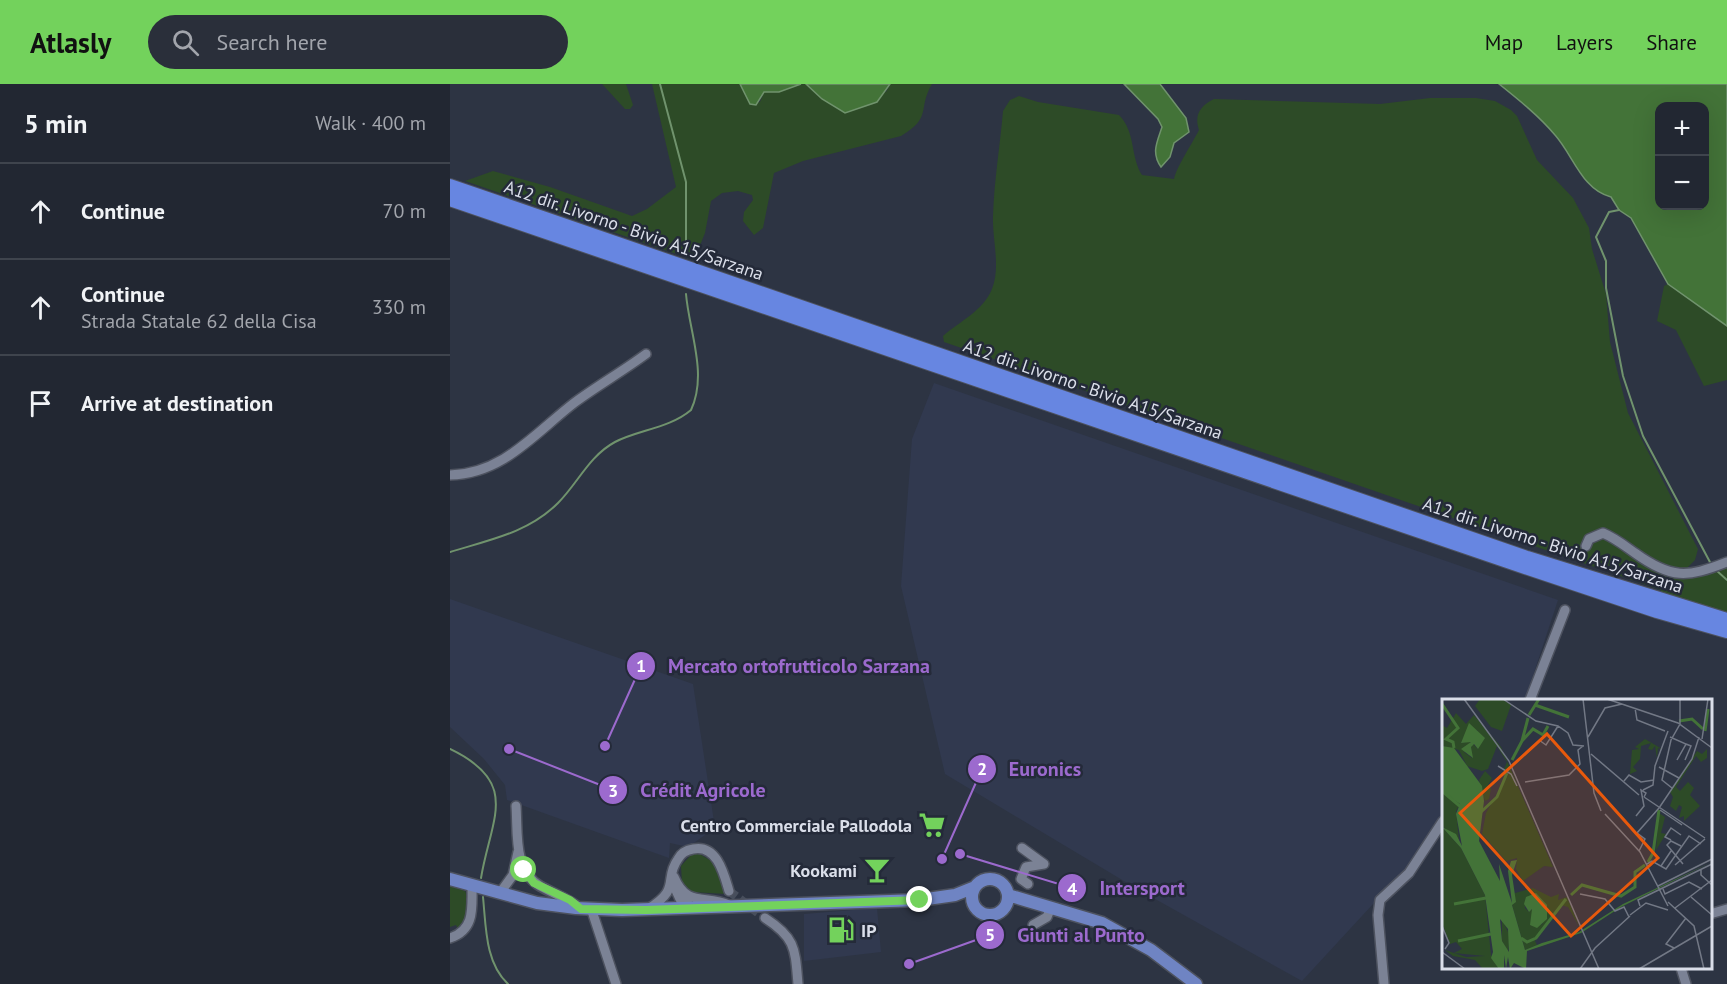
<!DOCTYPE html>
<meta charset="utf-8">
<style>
body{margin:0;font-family:"PT Sans",sans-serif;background:#2a2f3a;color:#f1f3f6}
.controls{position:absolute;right:18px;top:18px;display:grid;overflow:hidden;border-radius:12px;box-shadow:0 6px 24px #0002}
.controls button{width:54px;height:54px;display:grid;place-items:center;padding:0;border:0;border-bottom:2px solid #3f444d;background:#222732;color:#f1f3f6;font:30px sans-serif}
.stop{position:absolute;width:18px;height:18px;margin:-14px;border:4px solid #73d25c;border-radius:50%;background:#fff}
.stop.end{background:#73d25c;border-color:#fff;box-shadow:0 2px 6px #0008}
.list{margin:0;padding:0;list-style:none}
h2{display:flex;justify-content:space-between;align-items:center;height:78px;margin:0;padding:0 24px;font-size:26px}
h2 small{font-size:20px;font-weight:400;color:#a2a5ac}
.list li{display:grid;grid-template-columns:39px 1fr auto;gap:18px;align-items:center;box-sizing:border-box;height:96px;padding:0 24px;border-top:2px solid #3f444d}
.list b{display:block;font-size:22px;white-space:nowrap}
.list p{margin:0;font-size:20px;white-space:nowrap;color:#a2a5ac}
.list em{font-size:20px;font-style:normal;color:#a2a5ac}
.icon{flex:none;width:33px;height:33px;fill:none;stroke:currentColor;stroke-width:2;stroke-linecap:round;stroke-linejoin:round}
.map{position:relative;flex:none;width:1277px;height:900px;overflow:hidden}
header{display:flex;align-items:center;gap:36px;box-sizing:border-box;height:84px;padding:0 30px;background:#73d25c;color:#111}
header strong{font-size:28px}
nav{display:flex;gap:33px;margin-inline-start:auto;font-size:21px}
.search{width:420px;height:54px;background:#2a2f3a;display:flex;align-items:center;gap:15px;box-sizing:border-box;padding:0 21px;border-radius:33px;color:#a2a5ac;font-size:22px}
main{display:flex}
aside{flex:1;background:#222732}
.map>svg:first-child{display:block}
.built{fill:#31394f}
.green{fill:#2d4b27}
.water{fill:#437338;stroke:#70936d;stroke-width:1.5;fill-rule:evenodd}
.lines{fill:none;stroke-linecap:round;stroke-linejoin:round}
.stream{stroke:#70936d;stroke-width:2}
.minor-tunnel{stroke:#474e5c;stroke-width:9;stroke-dasharray:9 4.5;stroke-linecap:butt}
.minor-casing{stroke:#4d525f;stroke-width:12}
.major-casing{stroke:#4d525f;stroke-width:15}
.highway-casing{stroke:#4d525f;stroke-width:16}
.minor{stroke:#7b8295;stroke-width:9}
.major{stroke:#6f84c3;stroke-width:12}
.highway{stroke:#6786e1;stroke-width:14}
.route{stroke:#73d25c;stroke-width:8}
.labels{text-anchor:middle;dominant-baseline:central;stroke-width:5;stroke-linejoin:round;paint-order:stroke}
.street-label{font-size:18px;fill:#dadee9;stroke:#242a39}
.poi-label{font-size:18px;font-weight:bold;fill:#dadee9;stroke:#242a39;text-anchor:end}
.inset-river{fill:none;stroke:#437338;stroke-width:3}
.inset-road{fill:none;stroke:#727885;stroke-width:1.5}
.view{fill:#e8590c;fill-opacity:0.15;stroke:#e8590c;stroke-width:3}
.inset-edge{fill:none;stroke:#dadee9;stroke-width:3}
.leader{fill:none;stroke:#9c6ace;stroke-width:2}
.callout-dot{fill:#9c6ace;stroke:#242a39;stroke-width:2}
.mark-label{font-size:18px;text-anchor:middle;font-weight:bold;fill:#fff}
.callout-label{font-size:20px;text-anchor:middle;font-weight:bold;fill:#9c6ace;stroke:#242a39;stroke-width:5;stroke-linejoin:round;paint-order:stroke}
</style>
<header>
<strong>Atlasly</strong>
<div class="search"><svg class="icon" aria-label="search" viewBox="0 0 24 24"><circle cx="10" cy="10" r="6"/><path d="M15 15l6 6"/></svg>Search here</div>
<nav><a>Map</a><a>Layers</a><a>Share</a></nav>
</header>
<main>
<aside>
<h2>5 min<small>Walk · 400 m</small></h2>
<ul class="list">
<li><svg class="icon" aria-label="ahead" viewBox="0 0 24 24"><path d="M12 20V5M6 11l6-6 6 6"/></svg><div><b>Continue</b></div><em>70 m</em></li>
<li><svg class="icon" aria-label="ahead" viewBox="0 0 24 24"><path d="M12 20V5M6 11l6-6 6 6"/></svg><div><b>Continue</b><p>Strada Statale 62 della Cisa</p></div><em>330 m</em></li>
<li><svg class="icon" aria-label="arrive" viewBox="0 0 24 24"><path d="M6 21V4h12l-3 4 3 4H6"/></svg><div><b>Arrive at destination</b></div></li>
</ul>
</aside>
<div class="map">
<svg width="1277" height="900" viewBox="0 0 1277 900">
<rect width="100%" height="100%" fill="#2d3443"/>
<!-- built -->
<path class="built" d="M484,299L1108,516L1075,616H993V729L959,781L852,897L689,806L495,690L451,502L462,355Z
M0,515L243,600L265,744L238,763L220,759L219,774L57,716L55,701L34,675L0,643Z
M427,824L431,868L354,877V830Z"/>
<!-- green -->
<path class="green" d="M152,0H176L183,21L180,25H175Z
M202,0H290L300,20L310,18L314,8C329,8 342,0 356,0L372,15L436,8L440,0H482C467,25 483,33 451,52L353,77L324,89L313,144L304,151L293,137L294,128L303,116L302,111L288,107L272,109L261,117L255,149L244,176L15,97L43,87L100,103L182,132L197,125L226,103Z
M569,12L588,18L669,31C686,48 680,72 692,91L724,95C727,82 742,60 749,46C744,31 750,22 764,15L930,20L980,14H1026L1045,17L1061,26L1067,32L1087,76L1123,114L1139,144L1142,165L1156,210L1160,258L1178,329L1248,465L1245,476L1227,494L1236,495L1277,481V536L1209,517L1211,506L494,258L493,252C510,237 533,227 542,205C551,182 542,155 543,132C544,97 550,62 553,27L560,16Z
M1218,200L1277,242V296L1254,302L1226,246L1207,237L1214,202Z
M248,769L263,778L276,810L242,808L232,799L231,782L241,771Z
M0,802L15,807C22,822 19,835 9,847L6,841L0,843Z"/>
<!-- water -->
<path class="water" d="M290,0H351L329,8H314L306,21L300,20Z
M356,0H440L427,18L395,29L372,15Z
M674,0H710L736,34L739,48L724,59L720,73L711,83C701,69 707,58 712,43L708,35Z
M1049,0H1277V242L1218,200L1181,134L1169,126L1161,113C1132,106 1123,71 1105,51C1089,32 1069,16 1049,0ZM1210,22H1254V122H1210Z"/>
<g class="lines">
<!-- stream -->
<path class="stream" d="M210,0L236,98V168
M1169,126L1159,128L1146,153L1156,177V204L1173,292L1193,352L1261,480
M0,468C39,456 78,449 108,419C128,399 139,372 165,358C188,346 220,344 241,326C258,290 239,247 236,210
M1266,486L1277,496
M0,665C71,699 41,734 31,794
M33,813C36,842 35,879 58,900"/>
<!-- minor-tunnel -->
<path class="minor-tunnel" d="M279,807L315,834"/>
<!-- minor casing -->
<g class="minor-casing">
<path id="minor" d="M0,391C53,390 85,349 124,319C147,302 173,287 196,270
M1136,462L1139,455L1153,449C1165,454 1175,462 1185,469C1221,495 1237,494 1277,478
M1080,616L1115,526
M66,722C68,749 63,786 90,802C104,810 118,814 131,825
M572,764L594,780L576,783L571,795L578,800
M224,793C237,824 255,810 279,821
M224,802L230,815L243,824
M50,809L63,791L68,768
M141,824L166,900
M198,825C232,804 213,796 228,775C231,769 237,766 243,765C267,760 274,790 279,807
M1260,830L1277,825
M315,834C346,854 345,865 348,900
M583,841L597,833L601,823
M0,854C25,846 22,824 22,802
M1231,884L1236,900
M934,900L928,831L930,816L959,789L993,737"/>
</g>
<!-- major casing -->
<g class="major-casing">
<path id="major" d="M522 813a18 18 0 1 1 36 0a18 18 0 1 1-36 0Z
M0,795L87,819L126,824L172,826L470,816L505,811L525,803
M558,811L652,839L701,866L746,900"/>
</g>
<!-- highway casing -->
<g class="highway-casing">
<path id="highway" d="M0,102L1077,474L1277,536
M0,115L1063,479L1207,527L1277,547"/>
</g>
<!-- minor -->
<use href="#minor" class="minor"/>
<!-- major -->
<use href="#major" class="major"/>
<!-- highway -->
<use href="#highway" class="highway"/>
</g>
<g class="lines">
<!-- route -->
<path class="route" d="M74,786L84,799L120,816L131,825L196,826L470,816"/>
</g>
<!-- icons -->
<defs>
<g id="supermarket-bare" transform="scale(2.07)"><path d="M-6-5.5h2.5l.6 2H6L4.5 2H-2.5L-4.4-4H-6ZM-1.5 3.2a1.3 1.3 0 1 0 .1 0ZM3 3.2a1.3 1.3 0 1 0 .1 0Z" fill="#73d25c" stroke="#242a39" stroke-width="2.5" paint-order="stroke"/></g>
<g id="bar-bare" transform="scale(2.07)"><path d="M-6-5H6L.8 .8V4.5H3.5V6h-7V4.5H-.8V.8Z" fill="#73d25c" stroke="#242a39" stroke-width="2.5" paint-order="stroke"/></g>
<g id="fuel-bare" transform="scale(2.07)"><path d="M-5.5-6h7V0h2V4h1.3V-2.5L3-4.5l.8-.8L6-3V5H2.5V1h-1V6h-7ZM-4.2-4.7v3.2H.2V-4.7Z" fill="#73d25c" stroke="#242a39" stroke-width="2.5" paint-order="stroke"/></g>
</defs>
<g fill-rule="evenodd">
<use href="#supermarket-bare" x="482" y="741"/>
<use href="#bar-bare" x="427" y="786"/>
<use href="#fuel-bare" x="391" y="846"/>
</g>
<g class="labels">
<!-- street labels -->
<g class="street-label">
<text transform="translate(184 146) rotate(19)">A12 dir. Livorno - Bivio A15/Sarzana</text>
<text transform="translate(643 305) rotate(19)">A12 dir. Livorno - Bivio A15/Sarzana</text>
<text transform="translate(1103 461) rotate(18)">A12 dir. Livorno - Bivio A15/Sarzana</text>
</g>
<!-- poi labels -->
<g class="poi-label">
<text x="462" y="741">Centro Commerciale Pallodola</text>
<text x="407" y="786">Kookami</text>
<text x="411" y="846" text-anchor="start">IP</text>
</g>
</g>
<!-- overview -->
<g transform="translate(992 615)">
<rect width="270" height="270" fill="#2d3443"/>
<path d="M38,0H61L69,6L60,32L49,28L33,7ZM14,14L24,25L32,16L59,48L111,168L102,167L81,182L74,170L75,159L64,162L40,135L44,114L67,75L62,70L65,63L55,47L46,70L40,72L25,67L17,51L0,47V26L5,29ZM28,28L36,32V50L31,45L29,48L30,59L22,53L29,42L19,44ZM203,40L220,50L216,49L215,59L213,47L210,51L206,50L209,44L199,47L198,60L191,68L195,72L188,75L190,51L197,50L193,48ZM265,50V59L259,63L254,57L234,88L238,92L246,83L252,89L248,96L258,107L242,122V117L237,119L240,108L237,106L234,112L228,107L231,98L228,93L255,52L260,55ZM43,72L50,79L46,86L49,90L47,100L43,102L37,81ZM0,93L18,105L14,112L17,141L0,127ZM217,114L223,118L219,134L224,135L214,151ZM0,128L19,149L43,196L49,256L57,270H41L33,261L11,257L3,251L24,258L43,257L12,254L20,250L14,243L8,245L0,224ZM91,189L109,198L117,195L116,201L125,198L137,227L126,208L119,206L93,242L95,246L83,251L70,206L73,194ZM97,197L98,203L105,206L100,226L89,210L87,213L83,209V202ZM60,220L68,237L66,253L60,242Z" fill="#2d4b27" fill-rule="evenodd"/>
<path d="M27,24L43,39L36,50L32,45L29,48L31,59L19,50L29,43L19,44ZM0,47L12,49L40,87L42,102L37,142L58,182L57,165L70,204L66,172L69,162L75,161L70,176L74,203L70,206L83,251L100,244L137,233L181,205L270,163L179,208L139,234L85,252L84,270L72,264L68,270L66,258L64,270L62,256V270H57L49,259L51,253L43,196L19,149L0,128L14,135L20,147L14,115L18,105L0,93ZM58,220L66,230L67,253L60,242ZM94,194L105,206V220L95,229L88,226L90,210L87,213L82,205L84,198Z" fill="#437338" fill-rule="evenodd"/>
<path class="inset-river" d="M0,5L16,29L4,40L11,43L12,49M93,6L127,18M87,16L97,0M237,22L250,20L261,30M263,32L266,10M80,42L91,30L101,36L106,27M70,61L80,42L86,19M0,92L20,109M39,113L55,98L65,74M206,163L211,154L217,111M129,196L140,186L179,197L193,188V173L203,166M12,205L44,199M79,239L85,243L94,239L124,200M16,242L49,235"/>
<path class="inset-road" d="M22,0L67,62L157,270M61,0L94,22L116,27L126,34L131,46L142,47M141,0L152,94L159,112M165,0L236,24L270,49M193,9L195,21L223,32M146,38L163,9L180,5M228,38L244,45L235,61M260,40L266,0M97,41L104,46L116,27M149,55L197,96M243,61L249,47L244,45M56,67L69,75L75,87M217,68L237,79M182,82L187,76L199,83L212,81M83,83L127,76L138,65L136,51L141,47M230,89L220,81L229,41L238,25V0M201,91L211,86L213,67L226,32M202,98L263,139M217,109L250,60L257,38M218,111L240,126M163,115L198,153L226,207M194,117L202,107L199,91L204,94L202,98M229,141L223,138L229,129L239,136M239,147L229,142L225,146L241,165M197,152L203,140L195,134L217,109M205,165L210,162L224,170L247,137L259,145M233,166L263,140M219,167L229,152M259,171V176L270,186M216,187L270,160M221,190L223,195L247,183L260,190M138,195L163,200L173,212L182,208L187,218M249,198L270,216M226,203L252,227L262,270M198,207L196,201L270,165M233,209L270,181M188,216L204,204L226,211M0,227L7,244L3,250M232,249L224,245L244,219M0,253L23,270M138,270L153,249L188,217M197,270L270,227"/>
<path class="view" d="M105,35L216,159L129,237L18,114Z"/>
<rect width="270" height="270" class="inset-edge"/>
</g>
<!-- callouts -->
<path class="leader" d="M155 662L191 582M492 775L532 685M59 665L163 706M510 770L622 804M459 880L540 851"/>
<g class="callout-dot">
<circle cx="155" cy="662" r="6"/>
<circle cx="492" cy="775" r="6"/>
<circle cx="59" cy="665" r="6"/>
<circle cx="510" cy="770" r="6"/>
<circle cx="459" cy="880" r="6"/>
<circle cx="191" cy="582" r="15"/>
<circle cx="532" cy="685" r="15"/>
<circle cx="163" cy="706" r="15"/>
<circle cx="622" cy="804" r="15"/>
<circle cx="540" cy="851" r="15"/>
</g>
<g class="mark-label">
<text x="191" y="588">1</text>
<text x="532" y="691">2</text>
<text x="163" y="713">3</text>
<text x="622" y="811">4</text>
<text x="540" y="857">5</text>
</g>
<g class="callout-label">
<text x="349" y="589">Mercato ortofrutticolo Sarzana</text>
<text x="595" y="692">Euronics</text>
<text x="253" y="713">Crédit Agricole</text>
<text x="692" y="811">Intersport</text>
<text x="631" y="858">Giunti al Punto</text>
</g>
</svg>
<div class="controls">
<button>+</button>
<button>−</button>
</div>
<div class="stop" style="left:74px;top:786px"></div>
<div class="stop end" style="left:470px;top:816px"></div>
</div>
</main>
